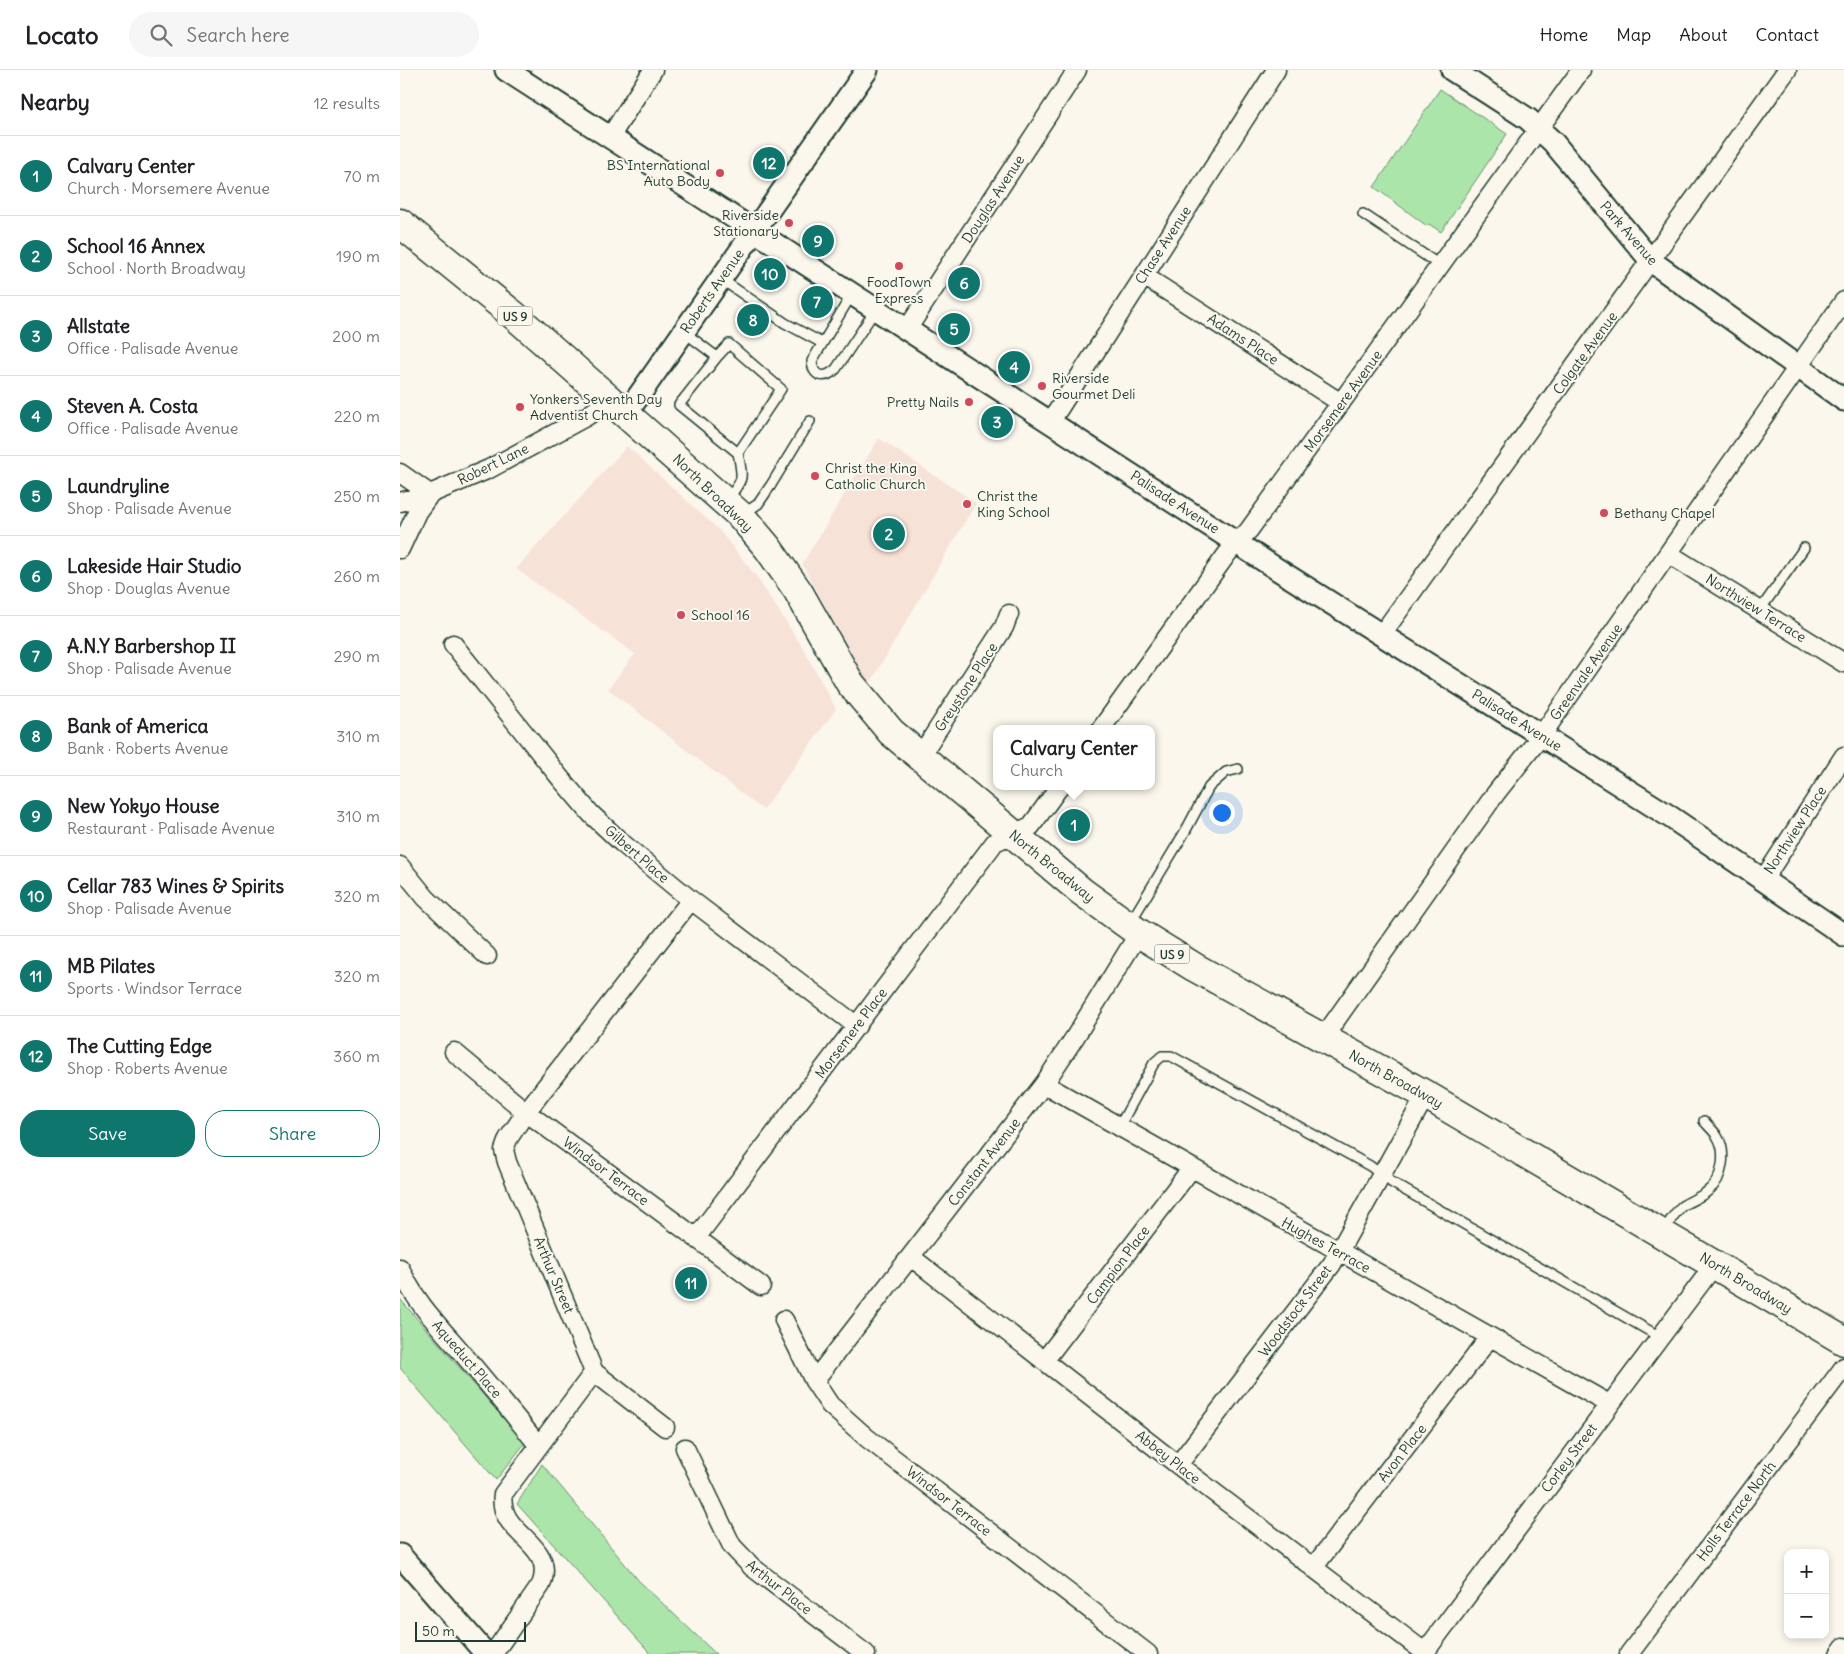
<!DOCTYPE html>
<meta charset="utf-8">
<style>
body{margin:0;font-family:Delius,sans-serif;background:#f6f6f6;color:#202124}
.controls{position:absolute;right:15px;bottom:15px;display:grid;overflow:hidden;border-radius:10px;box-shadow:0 2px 8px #0003}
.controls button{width:45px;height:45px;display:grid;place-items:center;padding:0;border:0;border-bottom:1px solid #e0e0e0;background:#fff;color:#202124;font:25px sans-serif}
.scale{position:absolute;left:15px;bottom:12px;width:111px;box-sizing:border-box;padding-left:5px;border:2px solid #1f3d34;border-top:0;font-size:14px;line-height:18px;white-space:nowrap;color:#1f3d34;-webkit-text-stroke:4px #fbf7ec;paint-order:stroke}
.you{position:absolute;left:821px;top:742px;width:18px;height:18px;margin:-12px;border:4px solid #fff;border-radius:50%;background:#1a73e8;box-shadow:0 0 0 8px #1a73e833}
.badge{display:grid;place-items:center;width:32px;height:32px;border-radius:50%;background:#0f766e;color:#fff;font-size:16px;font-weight:700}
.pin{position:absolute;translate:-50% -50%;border:2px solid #fff;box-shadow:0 1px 5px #0006}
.popup{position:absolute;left:593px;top:655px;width:162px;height:65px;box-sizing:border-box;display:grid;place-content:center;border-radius:10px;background:#fff;filter:drop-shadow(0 1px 4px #0005);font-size:16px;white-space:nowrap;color:#757577}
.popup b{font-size:19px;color:#202124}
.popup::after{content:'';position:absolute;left:50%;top:100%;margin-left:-10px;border:10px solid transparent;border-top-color:#fff}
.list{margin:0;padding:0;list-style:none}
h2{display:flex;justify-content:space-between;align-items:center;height:65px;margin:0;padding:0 20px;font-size:21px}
h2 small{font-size:16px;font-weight:400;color:#757577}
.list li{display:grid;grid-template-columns:32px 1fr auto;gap:15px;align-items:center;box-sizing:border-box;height:80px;padding:0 20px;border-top:1px solid #e0e0e0}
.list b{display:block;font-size:19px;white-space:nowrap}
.list p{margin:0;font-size:16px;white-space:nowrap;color:#757577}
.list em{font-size:16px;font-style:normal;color:#757577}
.actions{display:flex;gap:10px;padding:15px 20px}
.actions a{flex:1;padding:11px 0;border:1px solid #0f766e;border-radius:20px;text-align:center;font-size:18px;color:#0f766e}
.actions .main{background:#0f766e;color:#fff}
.icon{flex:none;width:28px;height:28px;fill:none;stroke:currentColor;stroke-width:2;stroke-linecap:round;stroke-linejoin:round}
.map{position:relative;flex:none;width:1444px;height:1584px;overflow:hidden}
header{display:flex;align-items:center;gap:30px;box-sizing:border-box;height:70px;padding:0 25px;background:#fff;border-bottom:1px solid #e0e0e0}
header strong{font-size:24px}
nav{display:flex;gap:28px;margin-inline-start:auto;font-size:18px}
.search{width:350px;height:45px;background:#f6f6f6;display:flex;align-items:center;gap:12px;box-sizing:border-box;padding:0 18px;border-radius:28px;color:#757577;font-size:19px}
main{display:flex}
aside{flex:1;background:#fff}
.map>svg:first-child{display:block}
.built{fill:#f7e2d8}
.park{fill:#ace5a9;stroke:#66916e}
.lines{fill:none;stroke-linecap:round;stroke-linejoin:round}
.service-casing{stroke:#1f3d34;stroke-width:12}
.minor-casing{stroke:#1f3d34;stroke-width:21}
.tertiary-casing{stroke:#1f3d34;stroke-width:25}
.primary-casing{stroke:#1f3d34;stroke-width:31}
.service{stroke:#fbf7ec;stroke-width:9}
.minor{stroke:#fbf7ec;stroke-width:18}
.tertiary{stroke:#fbf7ec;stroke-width:21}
.primary{stroke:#fbf7ec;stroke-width:28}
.poi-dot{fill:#d1495b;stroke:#fbf7ec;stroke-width:2}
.labels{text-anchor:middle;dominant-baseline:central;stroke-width:4;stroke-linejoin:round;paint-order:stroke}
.shield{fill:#fbf7ec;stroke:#61756b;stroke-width:1}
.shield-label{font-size:12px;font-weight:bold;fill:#1f3d34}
.poi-label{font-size:14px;fill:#1f3d34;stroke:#fbf7ec;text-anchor:start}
.street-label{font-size:14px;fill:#1f3d34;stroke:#fbf7ec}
</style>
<header>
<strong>Locato</strong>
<div class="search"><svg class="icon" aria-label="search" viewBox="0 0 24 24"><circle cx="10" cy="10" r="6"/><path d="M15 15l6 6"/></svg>Search here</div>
<nav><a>Home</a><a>Map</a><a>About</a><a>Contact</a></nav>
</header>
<main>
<aside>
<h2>Nearby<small>12 results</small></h2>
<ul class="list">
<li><span class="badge">1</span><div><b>Calvary Center</b><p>Church · Morsemere Avenue</p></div><em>70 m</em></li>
<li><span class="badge">2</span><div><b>School 16 Annex</b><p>School · North Broadway</p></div><em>190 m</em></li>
<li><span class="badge">3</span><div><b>Allstate</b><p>Office · Palisade Avenue</p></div><em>200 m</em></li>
<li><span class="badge">4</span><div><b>Steven A. Costa</b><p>Office · Palisade Avenue</p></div><em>220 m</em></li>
<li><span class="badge">5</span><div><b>Laundryline</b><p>Shop · Palisade Avenue</p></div><em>250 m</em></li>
<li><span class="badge">6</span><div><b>Lakeside Hair Studio</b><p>Shop · Douglas Avenue</p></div><em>260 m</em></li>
<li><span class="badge">7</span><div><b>A.N.Y Barbershop II</b><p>Shop · Palisade Avenue</p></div><em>290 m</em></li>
<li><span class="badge">8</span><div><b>Bank of America</b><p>Bank · Roberts Avenue</p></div><em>310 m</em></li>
<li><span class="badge">9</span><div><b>New Yokyo House</b><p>Restaurant · Palisade Avenue</p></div><em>310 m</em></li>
<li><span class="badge">10</span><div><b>Cellar 783 Wines &amp; Spirits</b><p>Shop · Palisade Avenue</p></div><em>320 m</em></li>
<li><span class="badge">11</span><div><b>MB Pilates</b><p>Sports · Windsor Terrace</p></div><em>320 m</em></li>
<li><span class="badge">12</span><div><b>The Cutting Edge</b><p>Shop · Roberts Avenue</p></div><em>360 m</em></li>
</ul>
<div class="actions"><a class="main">Save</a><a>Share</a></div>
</aside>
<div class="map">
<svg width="1444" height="1584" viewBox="0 0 1444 1584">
<rect width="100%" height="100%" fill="#fbf7ec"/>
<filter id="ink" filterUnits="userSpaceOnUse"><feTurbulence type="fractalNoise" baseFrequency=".02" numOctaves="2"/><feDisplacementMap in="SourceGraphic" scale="10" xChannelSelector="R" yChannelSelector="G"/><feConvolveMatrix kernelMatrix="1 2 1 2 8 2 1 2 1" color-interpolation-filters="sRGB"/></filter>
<g filter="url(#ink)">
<!-- built -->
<path class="built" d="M479,368L576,433L469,615L402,494Z
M227,376L319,460L356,506L406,583L436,639L363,740L208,619L235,584L116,499Z"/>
<!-- park -->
<path class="park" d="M1040,19L1107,64L1041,162L1029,154L1027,156L974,117Z
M0,1229L125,1373L96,1410L0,1298Z
M142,1394L239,1511L316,1584H251L117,1434Z"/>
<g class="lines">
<!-- service casing -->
<g class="service-casing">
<path id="service" d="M963,144L1041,196
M321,209L385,253L422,273
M452,224L412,291C413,307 424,310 436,299L476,239
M284,262L317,287L329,274L381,319L338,383L279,335L317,287
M328,429C344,408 343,410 338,383
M343,444L358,434L371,415L410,351
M1360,540L1404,478
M730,853L786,760L809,717L826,702L838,699
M719,1057L754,993L762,986H771L970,1096L991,1112L1260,1267
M1264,1161C1269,1153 1274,1143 1282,1136C1291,1130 1302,1127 1309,1120C1323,1109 1327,1081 1317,1066C1314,1061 1308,1056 1304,1051"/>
</g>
<!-- minor casing -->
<g class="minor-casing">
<path id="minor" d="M210,67L253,0
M744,206L941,333
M508,258L677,0
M651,351L876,0
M0,403L30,424
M0,432L30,424
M0,479L17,442L30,424L89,399L187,346L210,331
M1269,484L1444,593
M982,564L1387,0
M53,574L161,709L191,744L222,773L291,830L457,956
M701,659L827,484L849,460L1181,0
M519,688L604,557L609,544
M0,796L26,828L87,886
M1363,810L1444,686
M923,968L1096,723L1141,666L1444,231
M54,982L126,1042L361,1216
M644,1014L1209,1334
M296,1168L595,772L631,756L660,716
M511,1187L778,1395L1027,1584
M0,1198C14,1231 40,1257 63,1284C89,1315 114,1345 139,1376
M384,1250L414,1311L430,1335L467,1368L748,1584
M644,1291L791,1099
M194,1302L265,1357
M414,1311L644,1014L675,967L739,863
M285,1378L332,1476L352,1497L466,1584
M778,1395L932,1194L1026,1025
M913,1498L1090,1267
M1025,1582L1315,1194
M93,1584L141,1515C158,1472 96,1465 103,1424L194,1302L107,1092L104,1080L108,1069L126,1042L291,830
M1229,1584L1444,1297
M1439,1584L1444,1577"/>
</g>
<!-- tertiary casing -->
<g class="tertiary-casing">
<path id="tertiary" d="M106,0L880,501L1269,746L1444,865
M1052,0L1128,49L1153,72L1251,191L1444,330
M226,344L467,0
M0,1485L86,1584"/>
</g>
<!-- primary casing -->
<g class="primary-casing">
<path id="primary" d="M0,153L116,247L341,446L368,478L398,521L450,613L491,662L681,821L739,863L794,897L1026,1025L1444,1271"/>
</g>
<!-- service -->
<use href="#service" class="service"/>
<!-- minor -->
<use href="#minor" class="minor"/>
<!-- tertiary -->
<use href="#tertiary" class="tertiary"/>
<!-- primary -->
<use href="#primary" class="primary"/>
</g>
</g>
<!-- markers -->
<g class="poi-dot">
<circle cx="320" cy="103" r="5"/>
<circle cx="389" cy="153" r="5"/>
<circle cx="499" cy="196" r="5"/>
<circle cx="642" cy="316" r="5"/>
<circle cx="569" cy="332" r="5"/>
<circle cx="120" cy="337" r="5"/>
<circle cx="415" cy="406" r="5"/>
<circle cx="567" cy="434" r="5"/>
<circle cx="1204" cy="443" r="5"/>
<circle cx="281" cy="545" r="5"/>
</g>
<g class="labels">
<!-- shield labels -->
<g class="shield">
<rect x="97.5" y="236.5" width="35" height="19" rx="4"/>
<rect x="754.5" y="874.5" width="35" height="19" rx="4"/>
</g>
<g class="shield-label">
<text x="115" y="246">US 9</text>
<text x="772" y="884">US 9</text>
</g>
<!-- poi labels -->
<g class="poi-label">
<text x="310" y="95" text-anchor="end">BS International<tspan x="310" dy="16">Auto Body</tspan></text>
<text x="379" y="145" text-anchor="end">Riverside<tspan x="379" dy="16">Stationary</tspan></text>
<text x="499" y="212" text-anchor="middle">FoodTown<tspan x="499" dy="16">Express</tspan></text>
<text x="652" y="308">Riverside<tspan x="652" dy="16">Gourmet Deli</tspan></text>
<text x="130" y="329">Yonkers Seventh Day<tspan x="130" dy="16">Adventist Church</tspan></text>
<text x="559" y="332" text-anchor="end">Pretty Nails</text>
<text x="425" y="398">Christ the King<tspan x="425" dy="16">Catholic Church</tspan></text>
<text x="577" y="426">Christ the<tspan x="577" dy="16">King School</tspan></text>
<text x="1214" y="443">Bethany Chapel</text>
<text x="291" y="545">School 16</text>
</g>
<!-- street labels -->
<g class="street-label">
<text transform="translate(593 129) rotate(-57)">Douglas Avenue</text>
<text transform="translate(1229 163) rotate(49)">Park Avenue</text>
<text transform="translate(763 175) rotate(-57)">Chase Avenue</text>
<text transform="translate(312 221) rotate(-55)">Roberts Avenue</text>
<text transform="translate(843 269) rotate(33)">Adams Place</text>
<text transform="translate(1185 283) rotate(-54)">Colgate Avenue</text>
<text transform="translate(943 331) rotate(-54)">Morsemere Avenue</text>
<text transform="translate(93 394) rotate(-26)">Robert Lane</text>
<text transform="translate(313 423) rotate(44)">North Broadway</text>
<text transform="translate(775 432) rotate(33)">Palisade Avenue</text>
<text transform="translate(1356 538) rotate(32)">Northview Terrace</text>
<text transform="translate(1186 602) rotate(-55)">Greenvale Avenue</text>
<text transform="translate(566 617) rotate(-57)">Greystone Place</text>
<text transform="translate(1117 650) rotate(32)">Palisade Avenue</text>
<text transform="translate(1395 760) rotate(-57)">Northview Place</text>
<text transform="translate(237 784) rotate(41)">Gilbert Place</text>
<text transform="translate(652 796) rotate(39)">North Broadway</text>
<text transform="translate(451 963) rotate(-53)">Morsemere Place</text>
<text transform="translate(996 1009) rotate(29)">North Broadway</text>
<text transform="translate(584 1092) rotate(-52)">Constant Avenue</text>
<text transform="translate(206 1101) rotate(37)">Windsor Terrace</text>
<text transform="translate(926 1175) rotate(29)">Hughes Terrace</text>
<text transform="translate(718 1195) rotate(-53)">Campion Place</text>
<text transform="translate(154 1205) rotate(67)">Arthur Street</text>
<text transform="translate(1346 1213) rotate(31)">North Broadway</text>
<text transform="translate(895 1241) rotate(-53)">Woodstock Street</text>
<text transform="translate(67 1289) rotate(49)">Aqueduct Place</text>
<text transform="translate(1002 1383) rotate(-52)">Avon Place</text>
<text transform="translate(768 1387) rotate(38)">Abbey Place</text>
<text transform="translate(1169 1388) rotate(-53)">Corley Street</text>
<text transform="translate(549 1431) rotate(38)">Windsor Terrace</text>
<text transform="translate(1336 1441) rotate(-53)">Holls Terrace North</text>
<text transform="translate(379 1517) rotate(38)">Arthur Place</text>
</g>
</g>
</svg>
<div class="controls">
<button>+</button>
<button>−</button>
</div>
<div class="scale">50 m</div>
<div class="you"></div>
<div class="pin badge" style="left:674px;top:755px">1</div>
<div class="popup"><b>Calvary Center</b>Church</div>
<div class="pin badge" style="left:489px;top:464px">2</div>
<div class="pin badge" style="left:597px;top:352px">3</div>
<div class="pin badge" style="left:614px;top:297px">4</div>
<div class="pin badge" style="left:554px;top:259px">5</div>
<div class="pin badge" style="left:564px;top:213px">6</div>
<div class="pin badge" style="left:417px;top:232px">7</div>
<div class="pin badge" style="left:353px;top:250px">8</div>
<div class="pin badge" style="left:418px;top:171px">9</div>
<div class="pin badge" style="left:370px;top:204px">10</div>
<div class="pin badge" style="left:291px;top:1213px">11</div>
<div class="pin badge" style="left:369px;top:93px">12</div>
</div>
</main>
